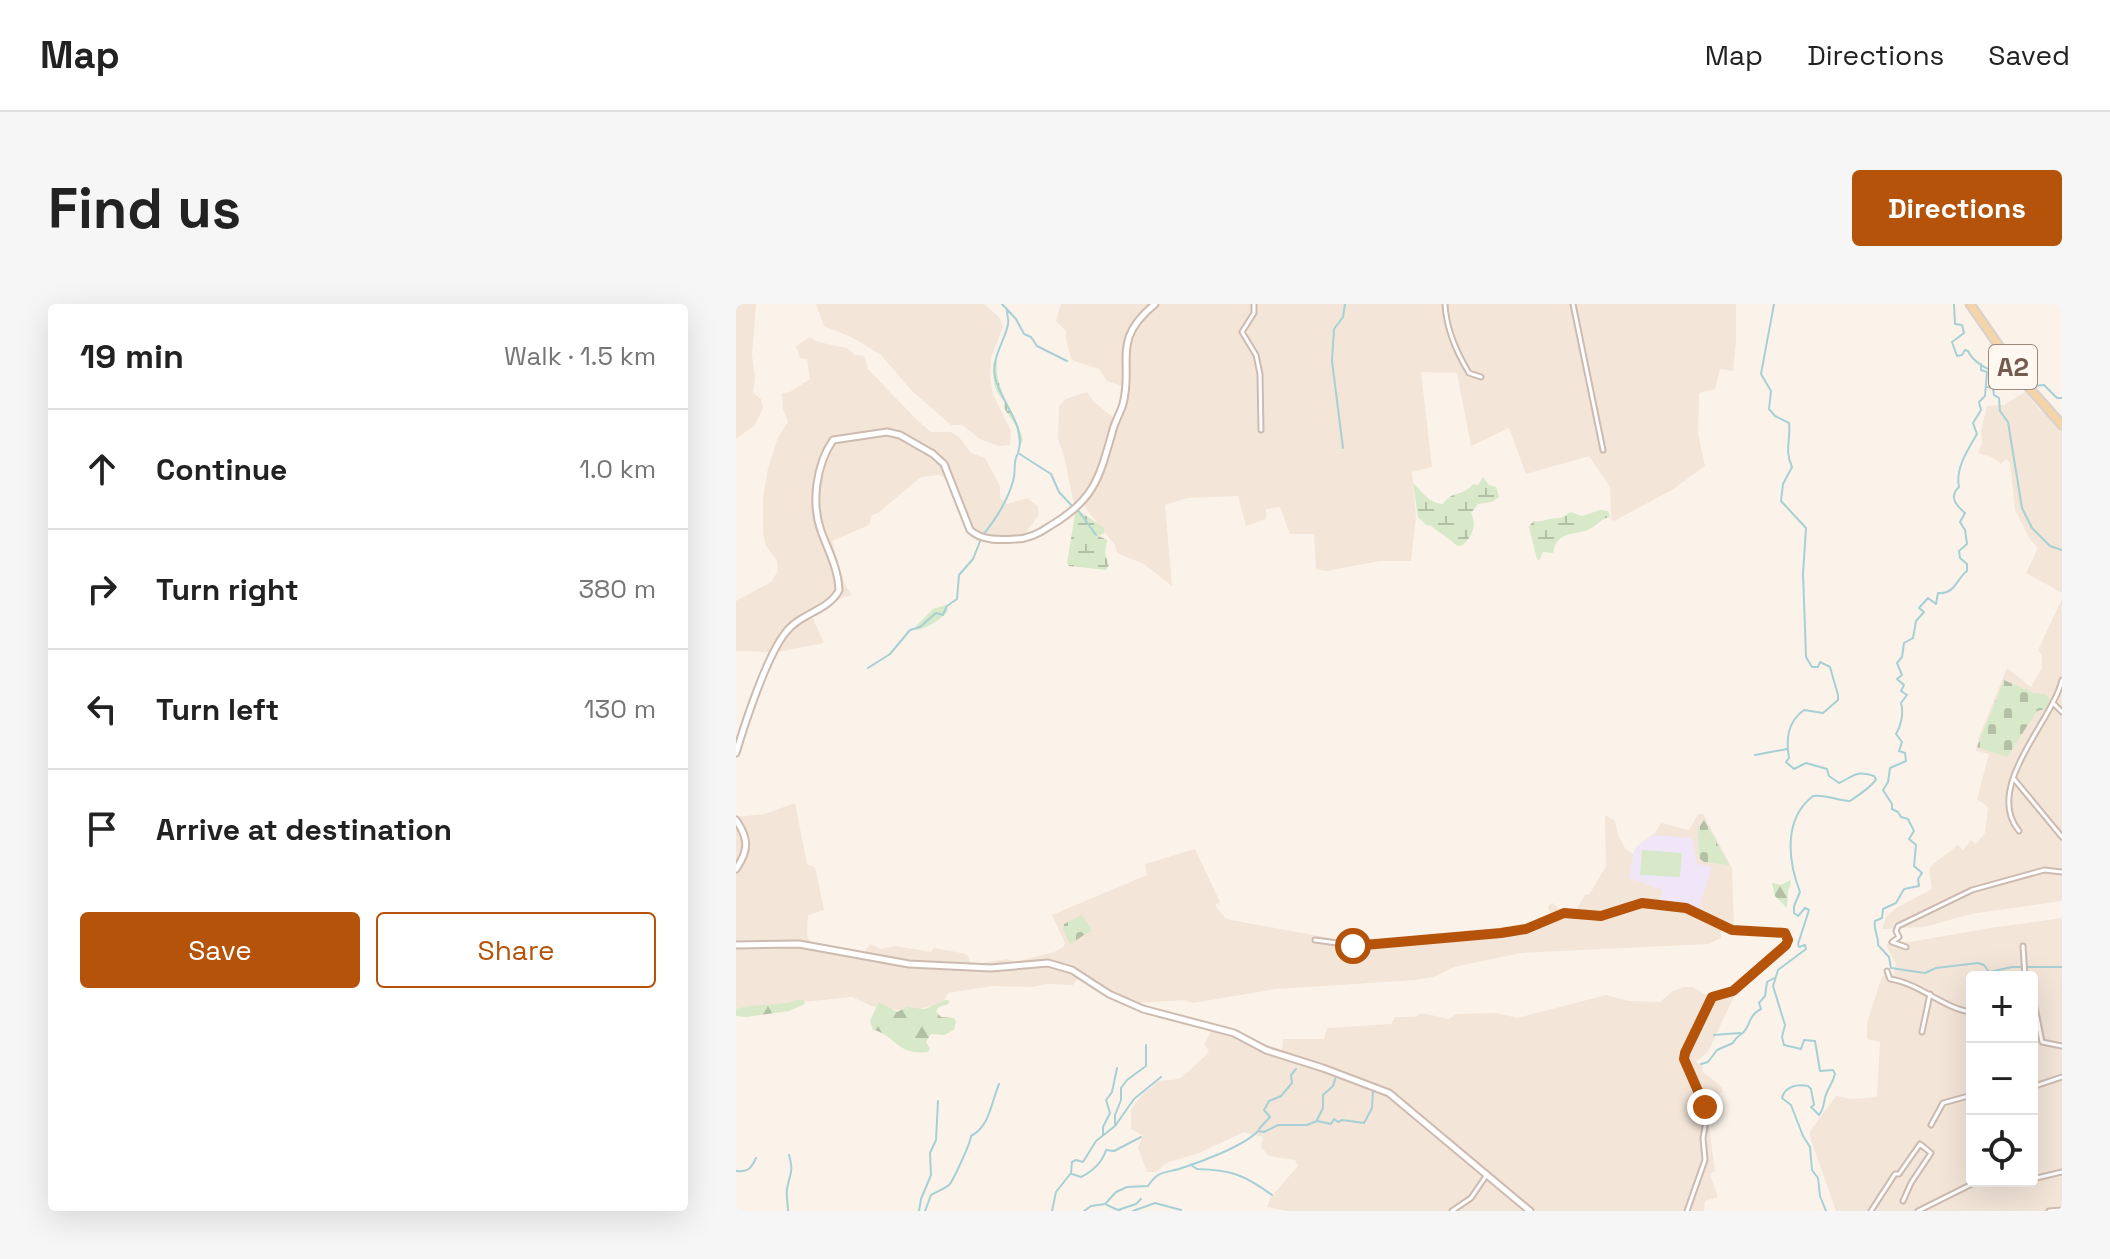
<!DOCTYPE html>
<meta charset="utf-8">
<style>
body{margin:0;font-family:"Space Grotesk",sans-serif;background:#f6f6f6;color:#222}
.controls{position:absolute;right:24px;bottom:24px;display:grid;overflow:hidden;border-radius:8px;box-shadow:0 8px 32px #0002}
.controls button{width:72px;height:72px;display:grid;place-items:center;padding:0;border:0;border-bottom:2px solid #e0e0e0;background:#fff;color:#222;font:40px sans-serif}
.stop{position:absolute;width:24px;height:24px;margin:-18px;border:6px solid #b45309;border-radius:50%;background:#fff}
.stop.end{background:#b45309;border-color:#fff;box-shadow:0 2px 8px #0008}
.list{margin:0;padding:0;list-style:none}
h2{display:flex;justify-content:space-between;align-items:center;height:104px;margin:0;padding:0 32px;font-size:34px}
h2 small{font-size:26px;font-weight:400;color:#767676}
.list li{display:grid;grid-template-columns:52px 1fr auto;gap:24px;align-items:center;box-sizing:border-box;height:120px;padding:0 32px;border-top:2px solid #e0e0e0}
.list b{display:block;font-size:30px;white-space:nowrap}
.list em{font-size:26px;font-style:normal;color:#767676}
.actions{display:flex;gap:16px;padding:24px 32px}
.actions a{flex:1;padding:18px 0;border:2px solid #b45309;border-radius:8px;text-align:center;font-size:28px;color:#b45309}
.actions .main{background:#b45309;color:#fff}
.icon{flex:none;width:44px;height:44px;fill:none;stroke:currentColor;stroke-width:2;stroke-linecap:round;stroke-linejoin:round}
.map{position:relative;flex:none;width:1326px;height:907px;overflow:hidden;border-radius:8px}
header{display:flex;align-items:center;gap:48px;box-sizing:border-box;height:112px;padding:0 40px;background:#fff;border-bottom:2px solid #e0e0e0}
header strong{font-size:38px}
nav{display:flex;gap:44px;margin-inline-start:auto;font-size:28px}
.intro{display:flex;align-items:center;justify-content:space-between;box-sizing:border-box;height:192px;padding:0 48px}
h1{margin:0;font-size:56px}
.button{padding:20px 36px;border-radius:8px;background:#b45309;color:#fff;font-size:28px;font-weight:700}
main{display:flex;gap:48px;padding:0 48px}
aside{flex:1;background:#fff;border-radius:8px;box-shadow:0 8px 32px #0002}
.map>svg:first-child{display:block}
.residential{fill:#f3e5d8;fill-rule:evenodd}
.education{fill:#f0e6f8}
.forest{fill:url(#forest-firs)}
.wetland{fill:url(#wetland-marsh)}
.cemetery{fill:url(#cemetery-stones)}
.garden{fill:#d7e9c8}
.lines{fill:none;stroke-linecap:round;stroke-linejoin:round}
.stream{stroke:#a6d0d5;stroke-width:2}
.minor-casing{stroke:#cdbbb0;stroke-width:7}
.tertiary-casing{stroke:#cdbbb0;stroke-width:9}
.primary-casing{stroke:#d8d1cd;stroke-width:11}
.minor{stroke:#fff;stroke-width:3}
.tertiary{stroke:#fff;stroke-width:5}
.primary{stroke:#f5d4a7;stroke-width:7}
.route{stroke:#b45309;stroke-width:10}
.labels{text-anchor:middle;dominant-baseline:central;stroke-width:6;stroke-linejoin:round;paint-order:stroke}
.shield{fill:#fef8f0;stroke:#9e897f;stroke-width:2}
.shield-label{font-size:26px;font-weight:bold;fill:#755a4e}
</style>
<header>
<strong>Map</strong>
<nav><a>Map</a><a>Directions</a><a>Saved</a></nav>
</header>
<div class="intro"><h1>Find us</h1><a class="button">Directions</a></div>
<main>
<aside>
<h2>19 min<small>Walk · 1.5 km</small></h2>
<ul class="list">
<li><svg class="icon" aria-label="ahead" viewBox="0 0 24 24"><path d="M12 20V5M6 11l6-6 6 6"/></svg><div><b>Continue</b></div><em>1.0 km</em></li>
<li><svg class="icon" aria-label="right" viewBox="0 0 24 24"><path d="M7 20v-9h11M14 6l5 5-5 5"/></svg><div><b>Turn right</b></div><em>380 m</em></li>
<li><svg class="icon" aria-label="left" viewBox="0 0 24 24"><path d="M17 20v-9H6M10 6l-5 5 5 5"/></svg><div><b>Turn left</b></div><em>130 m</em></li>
<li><svg class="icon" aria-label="arrive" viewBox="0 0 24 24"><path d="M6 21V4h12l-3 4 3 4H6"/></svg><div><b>Arrive at destination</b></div></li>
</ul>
<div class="actions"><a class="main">Save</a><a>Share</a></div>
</aside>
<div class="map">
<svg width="1326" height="907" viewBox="0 0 1326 907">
<defs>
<pattern id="forest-firs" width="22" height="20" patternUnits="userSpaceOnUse" patternTransform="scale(2)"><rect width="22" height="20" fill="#d7e9c8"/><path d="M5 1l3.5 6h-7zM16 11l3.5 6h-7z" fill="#b3c0a5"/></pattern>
<pattern id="wetland-marsh" width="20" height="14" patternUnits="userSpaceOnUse" patternTransform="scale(2)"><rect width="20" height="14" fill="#d7e9c8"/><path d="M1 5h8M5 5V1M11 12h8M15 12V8" fill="none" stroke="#b3c0a5"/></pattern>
<pattern id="cemetery-stones" width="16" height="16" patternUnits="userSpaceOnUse" patternTransform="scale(2)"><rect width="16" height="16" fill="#d7e9c8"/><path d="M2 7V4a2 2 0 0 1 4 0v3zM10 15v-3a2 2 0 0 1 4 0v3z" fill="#b3c0a5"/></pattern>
</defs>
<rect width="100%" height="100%" fill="#fbf3ea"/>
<!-- residential -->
<path class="residential" d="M0,0H20L16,51L19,74L17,89L25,95L27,104L19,121L0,135Z
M80,0H248L263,13L267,23L255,54L254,73L257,90L275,127L274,141L263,142L244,135L226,121H215L175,86L145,51L117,34L88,22Z
M325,0H1000V37L997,67L984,65L979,85L963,89L962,130L969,162L936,186L878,217L875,215L874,183L853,152L790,170L773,124L735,142L721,69L685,68L696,163L676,168L680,213L675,257H644L590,267L580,265L578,230H554L544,203L530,205V215L510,222L502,192L451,194L429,201L436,282L408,260L381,249L379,241L347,201L344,198L341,200L337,196L328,152L322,135L323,102L330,95L351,88L357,97L383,118L389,105L391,84L371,77L363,65L338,57L335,54L330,36V27L320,17Z
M74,33L82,38L111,44L119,51L128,52L132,65L180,115L195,128H215L223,133L235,149L249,154L264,182V194L271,200L292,194L302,203L303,211L286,233H251L250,237H241L231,226L210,175L203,171L185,173L142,209L136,211L133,221L96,237L109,281L116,291L103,295L76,312L88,339L41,348L0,347V297L35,278L42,267L41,256L30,242L27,229V195L32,164L42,133L52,118L47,105L46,89L54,88L74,75L71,55L64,54L60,42Z
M1289,88L1304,106L1326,124V289L1290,269L1302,244L1294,235L1279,206L1274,158L1270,155L1265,160L1256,153L1242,149L1246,140L1245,127L1251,102L1268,101Z
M1326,295V597L1235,610L1188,623L1146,625L1150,613L1160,604L1196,585L1193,565L1196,561L1222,541L1227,546L1235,536L1240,540L1249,529L1252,503L1241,495L1253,450L1240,447L1243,433L1271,364L1295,383L1306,364V351L1302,346Z
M59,499L71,560L79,563L88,606L72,611L71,632L74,637L128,649L134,640L145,645L159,642L195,648L198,644L231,650L234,658L246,659L271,655L279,658L318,648L327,643L329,639L316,611L411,571L409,560L459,545L484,598L479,601L489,614L495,616L621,639L633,635L698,633L779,624L806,617L814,610L812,602L817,599L823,605L840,606L849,591H853L870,562L869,511L879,517L882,531L889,544L897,550L901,542L919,529L925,519L953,526L962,510H967L996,564L998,623L985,620V634L972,640L785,649L718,663L697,673L680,676L540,685L457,699L448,696L400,699L363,682L359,686L341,675L337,681L312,680L296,683L256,682L212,689L207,700L169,707L138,703L116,693L0,705V513L29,510Z
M1326,614V907H1100L1074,833V827L1100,792L1116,795L1141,793L1144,738L1131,735V719L1146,672L1157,671L1160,660L1151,643L1152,637L1174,638L1254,624ZM1236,673H1296V877H1236Z
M948,683H957L970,691L994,683L1000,688L972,748L960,758L967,762L966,767L986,783L987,788L980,790L984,811L975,813L973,823L979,867L974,870L982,893L969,897L968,907H552L531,903L535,893L562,862L559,856L533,852L525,843L527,833L508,828L463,849L430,859L420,868H411L402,844L407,832L395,825V806L406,791L423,777L443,775L453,767L470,751L473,746L468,741L475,727L495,730L523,745L526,739L546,746L547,735H588L591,724L655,720L659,713H679L683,710H690L713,715L720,710L761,709L781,714L870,691L893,697L924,698L937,687Z"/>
<!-- education -->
<path class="education" d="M917,531L956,534L961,560L976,563L962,607L945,601L924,598L926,586L893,574L897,550L901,542Z"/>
<!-- forest -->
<path class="forest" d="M1054,576L1055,579L1052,587L1051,604L1039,592L1036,579L1045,581Z
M62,696H67L69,700L53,707L11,713L0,712V705C20,699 41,703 62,696Z
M210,696L214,697L212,700L203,703L200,707L205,713L218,714L220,717L218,726L208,731L195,730L190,738L194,744L192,748C160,752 159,730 137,726L134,717L143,698L161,708L171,703L189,705Z"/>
<!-- wetland -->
<path class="wetland" d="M258,57H261C258,86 280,109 287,136L284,143L280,122L268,104V96C257,88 256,71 258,57Z
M747,173L753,181L760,183L763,193L756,198L742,200L735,209C741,221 737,231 727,241L722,242L695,222L690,221L682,213L677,179C684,185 693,200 707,200C715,187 728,192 737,180L742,181Z
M342,206L368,224V229L363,232L371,236L369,250L373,261L370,266L333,262L331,259L339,210Z
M864,206L872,207L874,213C865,215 864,219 857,223C842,233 821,224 817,249L807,248L803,257L801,255L793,223L797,217C805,219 814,213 825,214L835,208L846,212Z
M210,301L212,306C207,315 190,325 180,326V322L197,305Z"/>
<!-- cemetery -->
<path class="cemetery" d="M1268,376L1297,389L1309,390L1314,396L1309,405L1301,407L1271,453L1241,443Z
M968,516L993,561L968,558L963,554L962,525Z
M346,611L356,626L334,640L327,625L328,620Z"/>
<!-- garden -->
<path class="garden" d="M906,546L946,549L944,573L904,571Z"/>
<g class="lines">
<!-- stream -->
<path class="stream" d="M266,0L280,15L288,30L295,33L301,42L331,57
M1038,0L1025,70L1035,87L1033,105L1039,112L1053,119C1055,138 1048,145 1056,163L1047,180L1045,197L1070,224L1067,270L1070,353L1076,363H1082L1084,358L1094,363L1102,391V396L1087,409L1068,406C1051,418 1050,436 1053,454L1050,458L1058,465L1070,459L1091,465L1093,472L1103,479C1119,472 1118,466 1138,472L1140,475C1137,482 1121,492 1114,497C1101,497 1091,490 1077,492C1047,515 1052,557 1064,588L1058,602V609L1062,612L1069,604L1073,606L1062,640L1063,643L1069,641L1070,645L1042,666L1037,682L1049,721L1046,733L1048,741L1065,745L1068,736L1079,737L1084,767L1097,766L1099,770C1097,778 1094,781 1091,788C1087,796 1089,804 1083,811L1075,803L1078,801L1075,785L1072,782C1061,780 1049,782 1046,794L1055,801L1067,832L1074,843L1076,866L1082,874L1084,892L1090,907
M1218,0L1219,20L1226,21L1228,29L1216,38L1221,52L1226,51L1229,46L1232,47C1240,65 1270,70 1283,84L1288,83
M271,7C271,12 273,16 272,20C269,37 255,54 259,73C265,100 291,121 282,149L315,170L323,188L337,203
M1245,60V66L1251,68L1249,92L1243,98L1245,106L1237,119L1241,130C1232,145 1219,165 1223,183C1212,193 1221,202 1229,209L1224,218L1229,226L1231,240L1223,247L1224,254L1231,260V267C1221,274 1219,291 1202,289L1200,300L1192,294L1183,304L1188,308L1180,317L1177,334L1168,339L1166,353L1161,359L1166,371L1161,375L1168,381L1165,387L1171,391L1165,399C1168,409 1165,422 1160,430L1166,438L1163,447L1169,449L1170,457L1154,464L1152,478L1147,486L1156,500V505L1162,508L1165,513L1172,515L1178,527L1173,535L1180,541L1178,562L1186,569L1182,575L1183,582L1168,585L1160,599L1147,605L1146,614L1139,617C1137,626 1143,632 1142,641L1153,653L1155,664L1189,669L1200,664L1242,659L1248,661L1253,668L1276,663H1326
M1297,82L1308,81L1321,94H1326
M1251,83L1257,84L1258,91L1263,94L1264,107L1272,118L1286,204L1296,224L1314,242L1326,246
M607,144L596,57L598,25L607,13L609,0
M342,206L360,231
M247,231C259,216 272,196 277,177C280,168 277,160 281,151
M132,364L154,350L174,326L184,323L200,309L207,311L211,302L221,295L223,271L237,255L245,235
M1019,451L1051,445
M978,731L1004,729
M965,760L972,758L981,746L997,739C1000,731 1006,732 1010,725C1015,716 1015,710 1025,705L1023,699L1029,692L1031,678L1038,674
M581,816L587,804V791L597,782L600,772
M379,822V811L385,796V784L391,776L410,762V741
M523,825L534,813L528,806L533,797L545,792L556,779L555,771L560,765
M367,831V823L374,809L370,796L376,788L381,764
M455,861L461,865C495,866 507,870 536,891
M0,867C12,868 15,865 20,854
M336,870L345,873C357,867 366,859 370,846L378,847L405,833
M371,901L384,907
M382,906L400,900L405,895
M52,907C52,900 50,892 51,885C54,868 58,869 53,851
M183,907L185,895L195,871L194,849L200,836L202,797
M189,907L195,891C200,888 208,885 213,881C217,877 235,838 235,832C254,822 255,799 263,780
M316,907L320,888L335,869L336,858L340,856L347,858L360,837L379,822L398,795L425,773
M348,907L355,902L369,900L380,888L391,883L412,882C422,867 428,869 443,865C465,858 508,842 522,827L528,828L542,821H571L581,817L595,820L598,815L602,818L606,816L628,819L636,804L637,787
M397,907L419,899L445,906"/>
<!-- minor casing -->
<g class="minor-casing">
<path id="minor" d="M518,0V9L506,28L520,51L524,70L525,126
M709,0C710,23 721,49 733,69L745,73
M837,0L867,146
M1317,399L1326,408
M1278,475L1326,533
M1283,527C1247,484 1316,418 1326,376
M579,636L624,642L749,631L790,625L828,609L865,612L906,599L950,604L996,626L1049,629L1052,636L1050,641L997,687L976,693L948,755L969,803L970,817L967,834L969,856L951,907
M1287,642L1289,673
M1170,643L1156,638L1163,633L1160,627L1162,622L1236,586L1308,566L1326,568
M1151,667L1154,675C1183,679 1210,706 1236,708
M1296,688L1306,738L1326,742
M1186,728L1194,690
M1296,783L1326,773
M1195,821L1207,799L1236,791
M1296,875L1326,868
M716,907L735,894L750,872
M1135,907L1159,870H1163L1184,840L1195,849L1175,879L1167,897
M1182,907L1242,877
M1313,907L1326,906"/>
</g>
<!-- tertiary casing -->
<g class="tertiary-casing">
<path id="tertiary" d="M0,449C9,419 31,351 50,328C63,310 94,306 103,286C102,264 92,246 85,227C75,199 80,161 97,136L151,128L164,131L197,150L208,160L234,226C246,237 264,236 280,235C293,235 304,229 314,222C358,196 363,175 376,129C378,119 384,110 387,100C398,57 374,37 419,0
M0,516C13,535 13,546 0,565
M0,641L63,640L173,660L255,664L312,659L336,666L373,690L407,705L498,729L530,746L587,764L653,789L794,907"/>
</g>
<!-- primary casing -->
<g class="primary-casing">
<path id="primary" d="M1234,0L1288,78L1326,121"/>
</g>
<!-- minor -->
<use href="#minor" class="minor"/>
<!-- tertiary -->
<use href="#tertiary" class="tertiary"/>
<!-- primary -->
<use href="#primary" class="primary"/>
</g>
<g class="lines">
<!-- route -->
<path class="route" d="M617,642L765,629L790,625L828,609L865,612L906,599L950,604L996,626L1049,629L1052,636L1050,641L997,687L976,693L949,749L948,755L969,803"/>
</g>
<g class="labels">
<!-- shield labels -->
<rect class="shield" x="1253" y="41" width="48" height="44" rx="6"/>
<g class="shield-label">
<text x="1277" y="63">A2</text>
</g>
</g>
</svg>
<div class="controls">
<button>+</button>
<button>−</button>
<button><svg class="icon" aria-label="locate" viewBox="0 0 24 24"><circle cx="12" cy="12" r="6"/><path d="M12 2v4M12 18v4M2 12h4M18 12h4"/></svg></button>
</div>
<div class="stop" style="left:617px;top:642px"></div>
<div class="stop end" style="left:969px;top:803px"></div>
</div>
</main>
